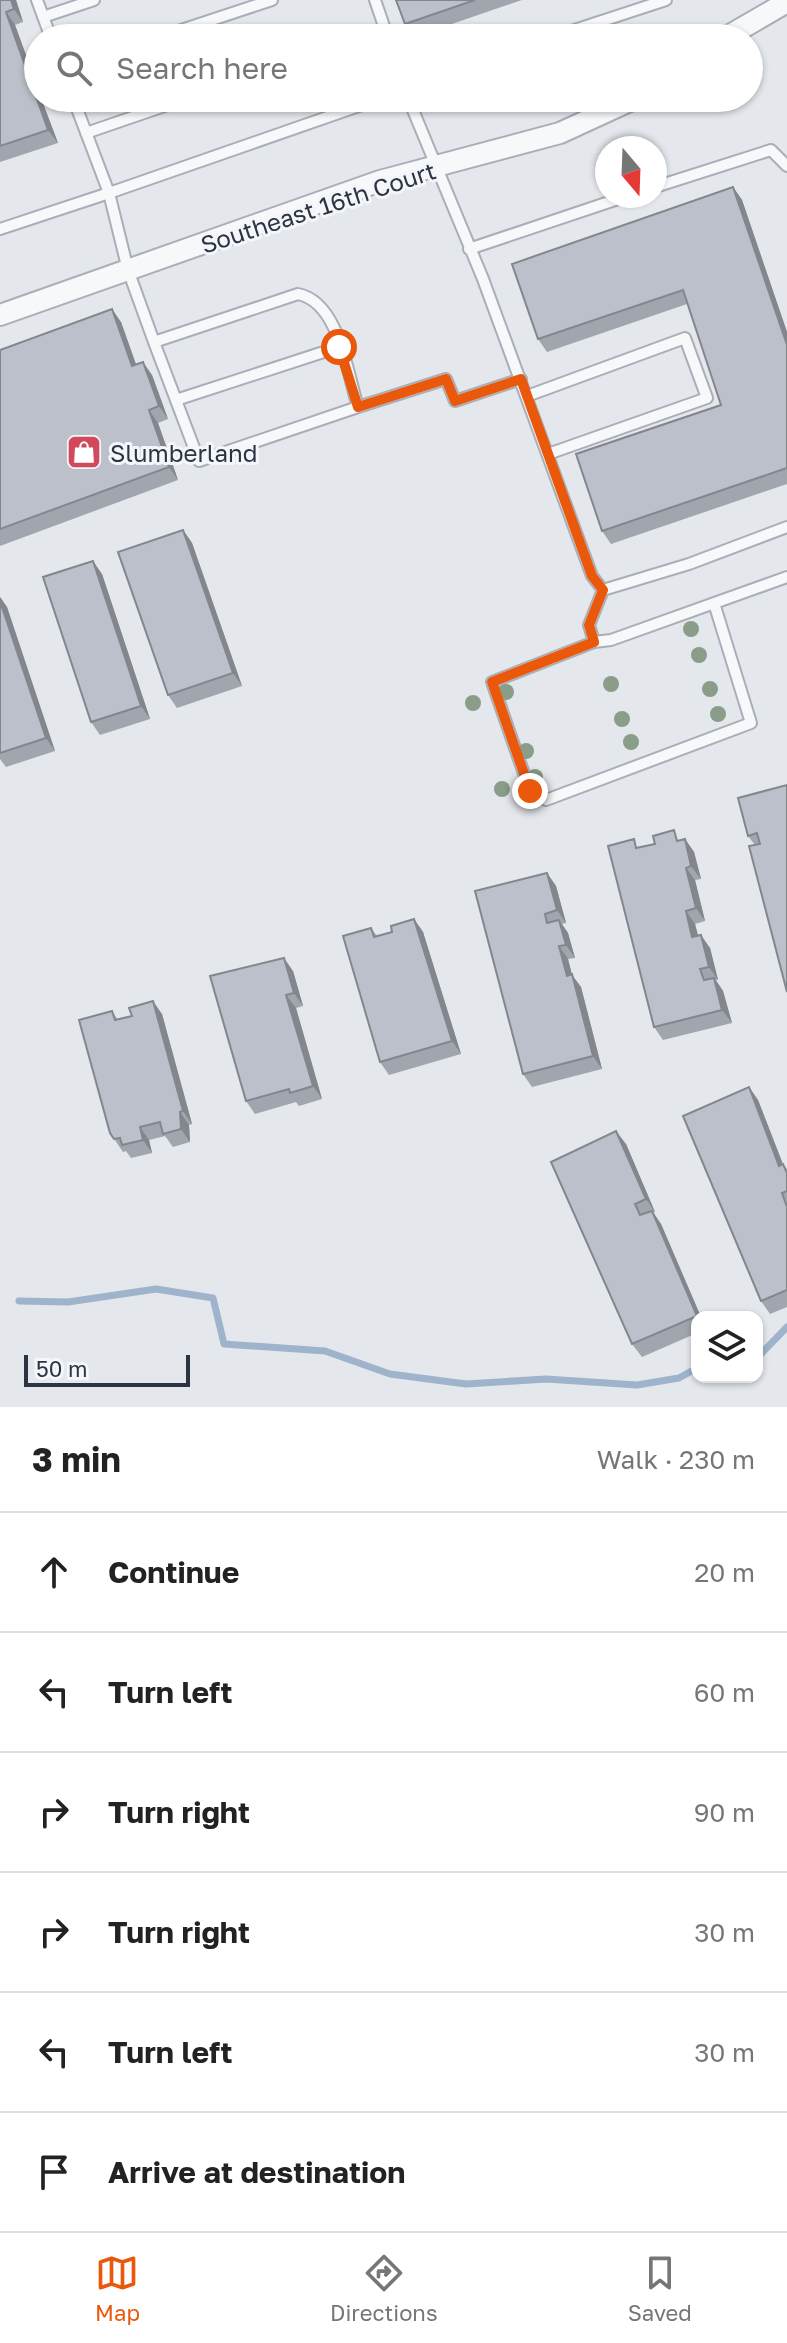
<!DOCTYPE html>
<meta charset="utf-8">
<style>
body{margin:0;font-family:"Golos Text",sans-serif;background:#f6f6f6;color:#222}
.controls{position:absolute;right:24px;bottom:24px;display:grid;overflow:hidden;border-radius:16px;box-shadow:0 2px 6px #0004}
.controls button{width:72px;height:72px;display:grid;place-items:center;padding:0;border:0;border-bottom:2px solid #e0e0e0;background:#fff;color:#222;font:40px sans-serif}
.compass{position:absolute;left:595px;top:136px;width:72px;height:72px;border-radius:50%;background:#fff;box-shadow:0 2px 6px #0004;rotate:161deg}
.scale{position:absolute;left:24px;bottom:20px;width:166px;box-sizing:border-box;padding-left:8px;border:4px solid #2b3445;border-top:0;font-size:22px;line-height:28px;white-space:nowrap;color:#2b3445;-webkit-text-stroke:6px #f4f6f9;paint-order:stroke}
.stop{position:absolute;width:24px;height:24px;margin:-18px;border:6px solid #ea580c;border-radius:50%;background:#fff}
.stop.end{background:#ea580c;border-color:#fff;box-shadow:0 2px 8px #0008}
.list{margin:0;padding:0;list-style:none}
h2{display:flex;justify-content:space-between;align-items:center;height:104px;margin:0;padding:0 32px;font-size:34px}
h2 small{font-size:26px;font-weight:400;color:#767676}
.list li{display:grid;grid-template-columns:52px 1fr auto;gap:24px;align-items:center;box-sizing:border-box;height:120px;padding:0 32px;border-top:2px solid #e0e0e0}
.list b{display:block;font-size:30px;white-space:nowrap}
.list em{font-size:26px;font-style:normal;color:#767676}
.icon{flex:none;width:44px;height:44px;fill:none;stroke:currentColor;stroke-width:2;stroke-linecap:round;stroke-linejoin:round}
.map{position:relative;flex:none;width:787px;height:1407px;overflow:hidden}
.search{position:absolute;background:#fff;box-shadow:0 2px 6px #0004;left:24px;right:24px;top:24px;height:88px;display:flex;align-items:center;gap:20px;box-sizing:border-box;padding:0 28px;border-radius:44px;color:#767676;font-size:30px}
.sheet{height:824px;background:#fff}
nav{display:flex;justify-content:space-around;align-items:center;box-sizing:border-box;height:112px;border-top:2px solid #e0e0e0;background:#fff;font-size:22px;color:#767676}
nav a{display:grid;justify-items:center;gap:4px}
nav .on{color:#ea580c}
.map>svg:first-child{display:block}
.lines{fill:none;stroke-linecap:round;stroke-linejoin:round}
.stream{stroke:#9fb4cc;stroke-width:7}
.lane-casing{stroke:#a9aeb7;stroke-width:14}
.street-casing{stroke:#a9aeb7;stroke-width:24}
.lane{stroke:#f7f8fa;stroke-width:10}
.street{stroke:#f7f8fa;stroke-width:20}
.tree{fill:#899d89}
.wall{fill:#a1a5ae}
.shaded-wall{fill:#83868d}
.building{fill:#bbc0ca;stroke:#83868d;stroke-width:2}
.route{stroke:#ea580c;stroke-width:10}
.labels{text-anchor:middle;dominant-baseline:central;stroke-width:6;stroke-linejoin:round;paint-order:stroke}
.street-label{font-size:24px;fill:#2b3445;stroke:#f4f6f9}
.poi-label{font-size:24px;fill:#2b3445;stroke:#f4f6f9;text-anchor:start}
</style>
<div class="map">
<svg width="787" height="1407" viewBox="0 0 787 1407">
<rect width="100%" height="100%" fill="#e4e7ec"/>
<g class="lines">
<!-- stream -->
<path class="stream" d="M19,1301L68,1302L156,1289L213,1298L224,1344L325,1351L390,1374L466,1384L546,1379L637,1385L679,1378L697,1368
M757,1358L787,1327"/>
<!-- lane casing -->
<g class="lane-casing">
<path id="lane" d="M37,0L51,38
M375,0L388,38
M43,17L94,0
M157,38L272,0
M363,38L385,31
M550,38L666,0
M382,98L109,193L128,270L154,342L298,294C339,302 347,372 358,407L446,379L455,401L521,379
M408,98L483,279L592,576L603,590L689,564L787,527
M86,133L188,98
M655,187L771,150L787,166
M0,229L109,193L73,98
M469,249L627,196
M154,342L199,461L358,407
M527,396L685,338L707,398L548,454
M176,400L339,347
M603,590L589,625L594,642L611,640L787,577
M594,642L492,682L530,791L546,800L751,723L714,603"/>
</g>
<!-- street casing -->
<g class="street-casing">
<path id="street" d="M725,38L787,2
M0,315L380,181L560,133L636,98"/>
</g>
<!-- lane -->
<use href="#lane" class="lane"/>
<!-- street -->
<use href="#street" class="street"/>
</g>
<!-- trees -->
<g class="tree">
<circle cx="691" cy="629" r="8"/>
<circle cx="699" cy="655" r="8"/>
<circle cx="611" cy="684" r="8"/>
<circle cx="710" cy="689" r="8"/>
<circle cx="506" cy="692" r="8"/>
<circle cx="473" cy="703" r="8"/>
<circle cx="718" cy="714" r="8"/>
<circle cx="622" cy="719" r="8"/>
<circle cx="631" cy="742" r="8"/>
<circle cx="526" cy="751" r="8"/>
<circle cx="535" cy="777" r="8"/>
<circle cx="502" cy="789" r="8"/>
</g>
<!-- wall -->
<path class="wall" d="M0,0H16L23,22L15,25L38,88V98H41L58,143L0,162Z
M396,0H522L414,37L405,24Z
M733,187L742,200L787,332V484L611,544L602,531L721,405L687,304L547,352L538,339Z
M121,322L136,364L152,375L168,419L158,423L178,480L0,546V350Z
M183,530L192,543L242,686L177,708L168,695Z
M102,574L150,719L100,735L91,722Z
M0,597L7,607L55,751L6,767L0,759Z
M787,785V992L755,845L748,836Z
M685,839L694,852L701,879L695,880L705,921L695,924L698,936L710,948L718,980H716L723,991L732,1023L663,1040L654,1027L681,840Z
M547,873L556,886L566,923L562,924L568,933L575,958L568,959L572,975L581,987L602,1069L532,1087L523,1074Z
M414,919L423,932L461,1054L389,1075L380,1062L371,928L377,936L392,932Z
M293,971L303,1006L296,1008L322,1099L299,1106L296,1102L255,1114L246,1101Z
M112,1011L118,1020L162,1014L192,1124L189,1125L190,1142L173,1147L165,1136L149,1140L152,1153L131,1158L126,1151L123,1152L110,1133Z
M749,1087L758,1100L783,1164L787,1169V1307L770,1314L761,1301Z
M626,1144L655,1212H653L661,1224L701,1317H697V1333L642,1357L632,1344Z"/>
<!-- shaded-wall -->
<path class="shaded-wall" d="M11,0H16L23,22L14,9Z
M6,12L15,25L38,88V98H41L58,143L48,130Z
M733,187L742,200L787,332V345Z
M112,309L121,322L141,379L132,366Z
M143,362L152,375L168,419L159,406Z
M149,410L158,423L178,480L169,467Z
M183,530L192,543L242,686L233,673Z
M93,561L102,574L150,719L141,706Z
M0,597L7,607L55,751L46,738L0,601Z
M685,839L694,852L701,879L691,866Z
M686,868L695,880L705,921L696,908Z
M547,873L556,886L566,923L557,910Z
M686,911L695,924L702,950L692,937Z
M414,919L423,932L461,1054L452,1041Z
M559,920L568,933L575,958L566,945Z
M701,935L710,948L718,980L709,967Z
M559,946L568,959L572,975L581,987L602,1069L593,1056L567,976Z
M284,958L293,971L303,1006L294,993Z
M714,978L723,991L732,1023L722,1010Z
M286,995L296,1008L322,1099L313,1086Z
M153,1001L162,1014L192,1124L183,1111Z
M749,1087L758,1100L787,1175L779,1166Z
M180,1112L189,1125L190,1142L181,1129Z
M140,1127L149,1140L152,1153L143,1140Z
M616,1131L626,1144L655,1212L646,1199Z
M652,1211L661,1224L701,1317L697,1316Z"/>
<!-- building -->
<path class="building" d="M0,0H11L14,9L6,12L48,130L0,146Z
M396,0H475L405,24Z
M733,187L787,345V468L602,531L576,454L721,405L683,290L538,339L512,264Z
M112,309L132,366L143,362L159,406L149,410L169,467L0,529V350Z
M183,530L233,673L168,695L118,552Z
M93,561L141,706L91,722L43,577Z
M0,601L46,738L0,753Z
M787,785V992L749,846L760,844L757,833L748,836L738,798Z
M674,830L677,841L685,839L691,866L686,868L696,908L686,911L692,937L701,935L709,967L700,969L704,980L714,978L722,1010L654,1027L608,846L634,839L636,848L655,844L653,836Z
M547,873L557,910L545,914L547,923L559,920L566,945L559,946L567,976L572,974L593,1056L523,1074L475,891Z
M414,919L452,1041L380,1062L343,936L371,928L374,937L392,932L391,926Z
M284,958L294,993L286,995L313,1086L290,1093L289,1089L246,1101L210,976Z
M153,1001L183,1111L180,1112L181,1129L163,1134L160,1122L140,1127L143,1140L122,1145L120,1138L114,1139L110,1133L79,1020L112,1011L115,1020L132,1016L129,1008Z
M749,1087L779,1166L783,1164L787,1173V1191L782,1193L787,1207V1290L761,1301L683,1116Z
M616,1131L646,1199L635,1204L640,1215L652,1211L697,1316L632,1344L551,1162Z"/>
<g class="lines">
<!-- route -->
<path class="route" d="M339,347L358,407L446,379L455,401L521,379L592,576L603,590L589,625L594,642L492,682L530,791"/>
</g>
<!-- icons -->
<defs>
<g id="shop-square" transform="scale(1.8)"><rect x="-9" y="-9" width="18" height="18" rx="4" fill="#d1495b" stroke="#f4f6f9"/><path d="M-5-2.5h2.3a2.7 3.5 0 0 1 5.4 0H5L5.5 6h-11ZM-1.5-2.5h3a1.5 2.3 0 0 0-3 0Z" fill="#fff"/></g>
</defs>
<g fill-rule="evenodd">
<use href="#shop-square" x="84" y="452"/>
</g>
<g class="labels">
<!-- street labels -->
<g class="street-label">
<text transform="translate(318 207) rotate(-18)">Southeast 16th Court</text>
</g>
<!-- poi labels -->
<g class="poi-label">
<text x="110" y="452">Slumberland</text>
</g>
</g>
</svg>
<div class="controls">
<button><svg class="icon" aria-label="layers" viewBox="0 0 24 24"><path d="M12 4l9 5-9 5-9-5zM3 14l9 5 9-5"/></svg></button>
</div>
<svg class="compass" viewBox="-18 -18 36 36"><path d="M0-13l5 13h-10z" fill="#e53935"/><path d="M0 13l5-13h-10z" fill="#767676"/></svg>
<div class="scale">50 m</div>
<div class="stop" style="left:339px;top:347px"></div>
<div class="stop end" style="left:530px;top:791px"></div>
<div class="search"><svg class="icon" aria-label="search" viewBox="0 0 24 24"><circle cx="10" cy="10" r="6"/><path d="M15 15l6 6"/></svg>Search here</div>
</div>
<section class="sheet">
<h2>3 min<small>Walk · 230 m</small></h2>
<ul class="list">
<li><svg class="icon" aria-label="ahead" viewBox="0 0 24 24"><path d="M12 20V5M6 11l6-6 6 6"/></svg><div><b>Continue</b></div><em>20 m</em></li>
<li><svg class="icon" aria-label="left" viewBox="0 0 24 24"><path d="M17 20v-9H6M10 6l-5 5 5 5"/></svg><div><b>Turn left</b></div><em>60 m</em></li>
<li><svg class="icon" aria-label="right" viewBox="0 0 24 24"><path d="M7 20v-9h11M14 6l5 5-5 5"/></svg><div><b>Turn right</b></div><em>90 m</em></li>
<li><svg class="icon" aria-label="right" viewBox="0 0 24 24"><path d="M7 20v-9h11M14 6l5 5-5 5"/></svg><div><b>Turn right</b></div><em>30 m</em></li>
<li><svg class="icon" aria-label="left" viewBox="0 0 24 24"><path d="M17 20v-9H6M10 6l-5 5 5 5"/></svg><div><b>Turn left</b></div><em>30 m</em></li>
<li><svg class="icon" aria-label="arrive" viewBox="0 0 24 24"><path d="M6 21V4h12l-3 4 3 4H6"/></svg><div><b>Arrive at destination</b></div></li>
</ul>
</section>
<nav>
<a class="on"><svg class="icon" aria-label="map" viewBox="0 0 24 24"><path d="M3 6l6-2 6 2 6-2v14l-6 2-6-2-6 2zM9 4v14M15 6v14"/></svg>Map</a>
<a><svg class="icon" aria-label="directions" viewBox="0 0 24 24"><path d="M12 3l9 9-9 9-9-9zM9 14v-3h6M13 9l2 2-2 2"/></svg>Directions</a>
<a><svg class="icon" aria-label="saved" viewBox="0 0 24 24"><path d="M7 4h10v16l-5-4-5 4z"/></svg>Saved</a>
</nav>
